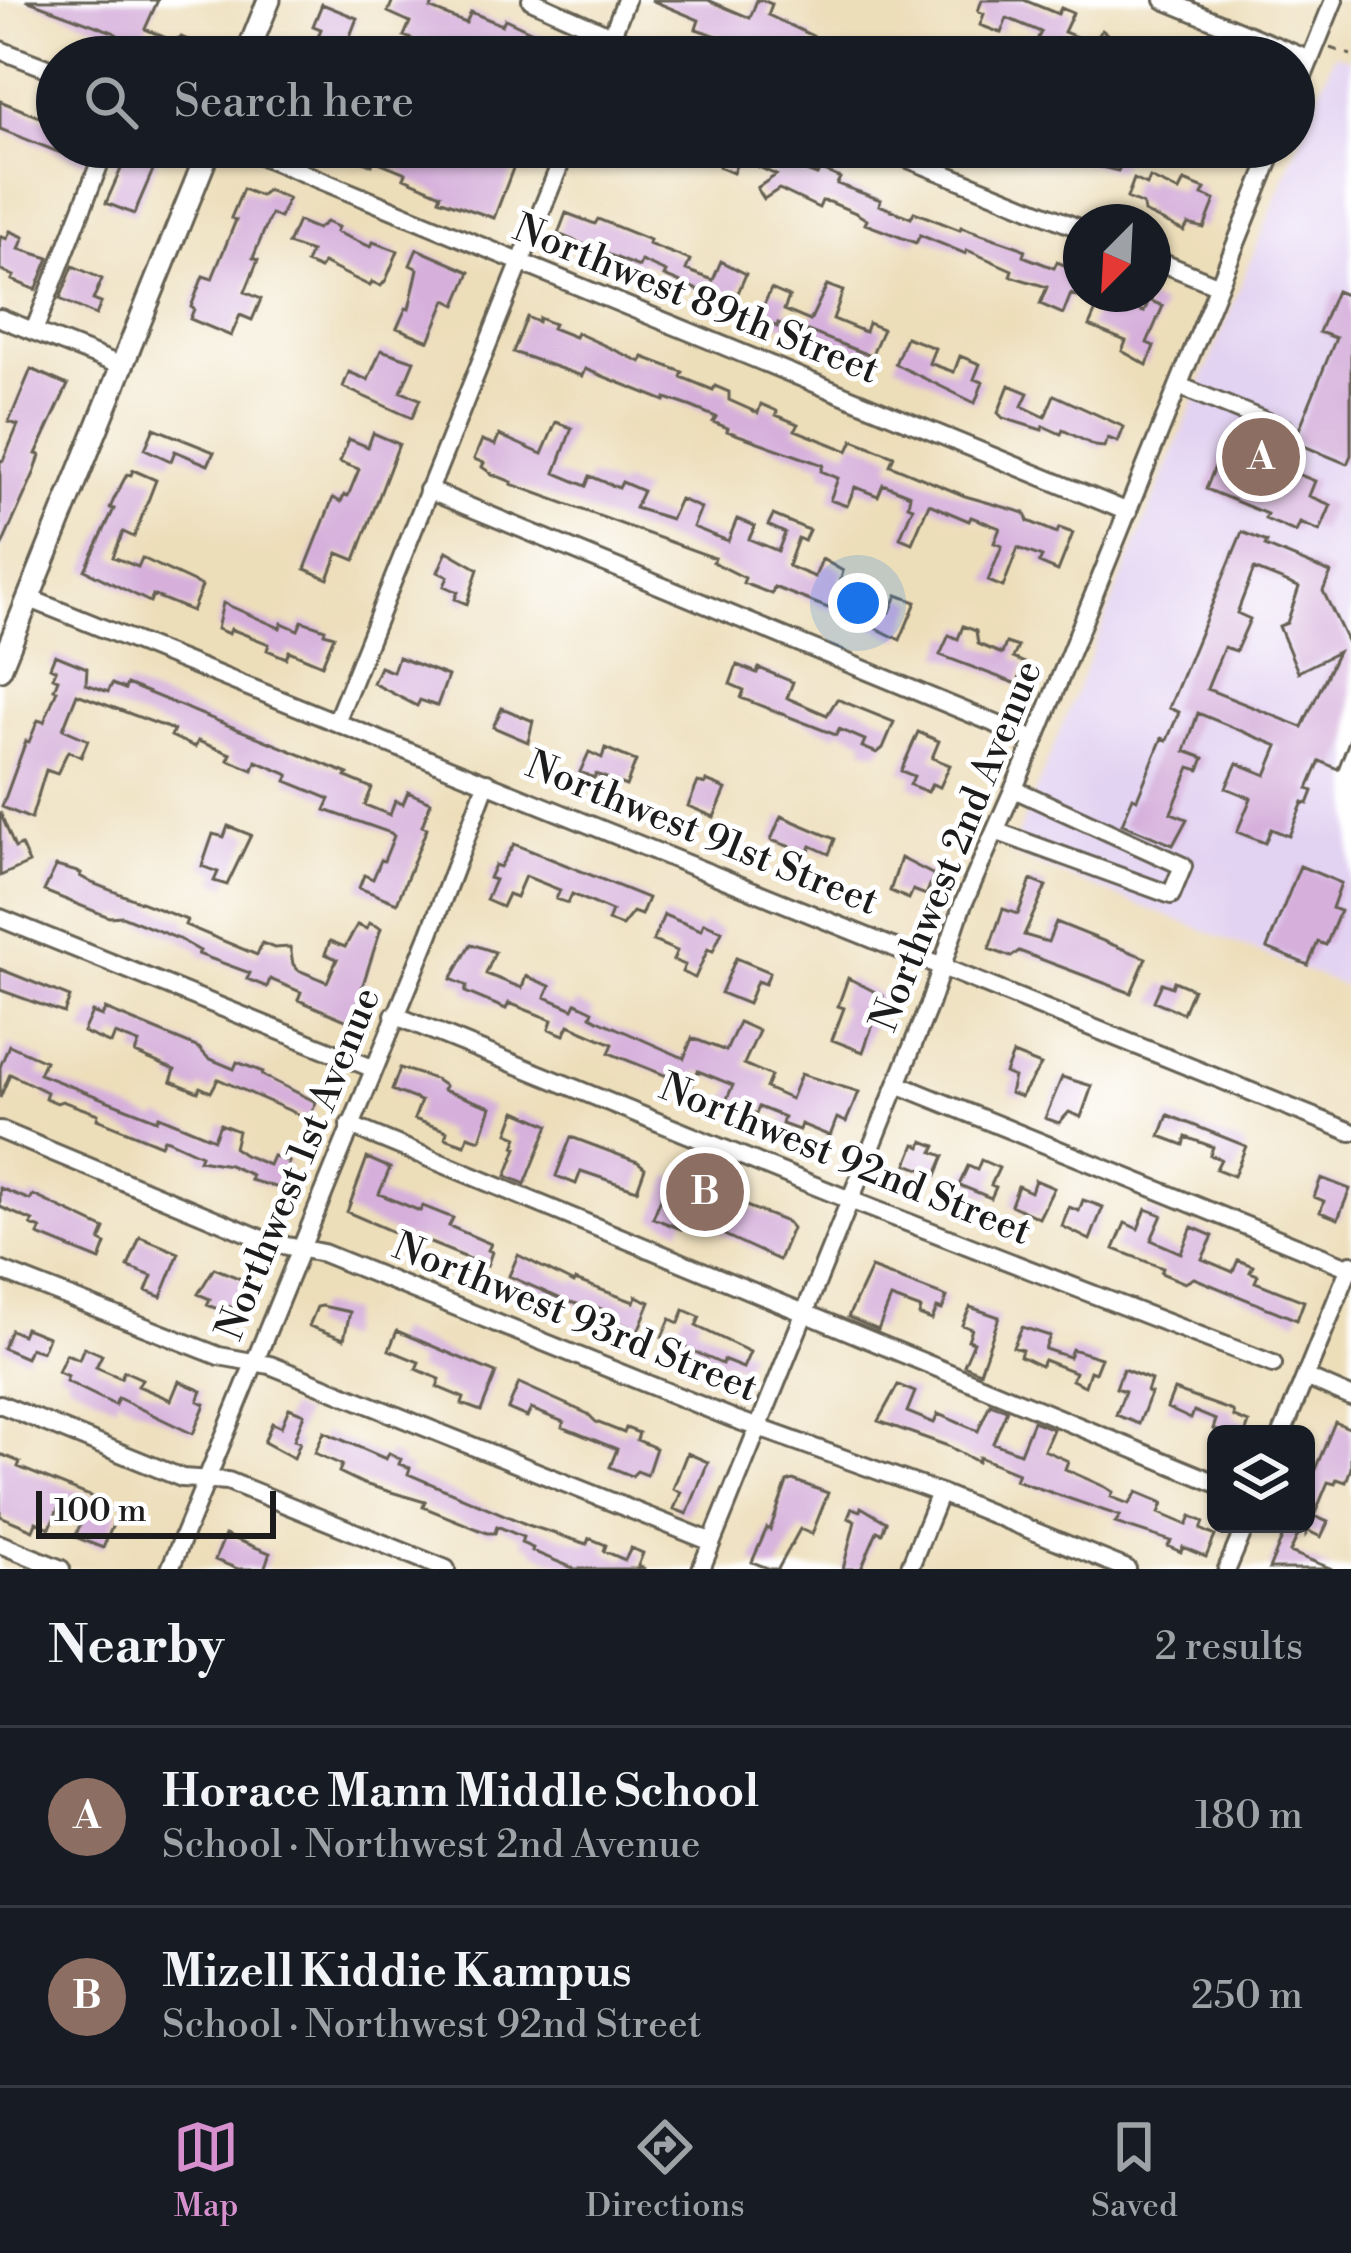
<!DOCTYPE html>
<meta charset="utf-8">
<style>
body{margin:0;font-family:"Libre Bodoni",serif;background:#20242c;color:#f1f3f6}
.controls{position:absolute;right:36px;bottom:36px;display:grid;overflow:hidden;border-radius:18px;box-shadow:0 3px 9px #0004}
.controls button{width:108px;height:108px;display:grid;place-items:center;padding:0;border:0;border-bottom:3px solid #363941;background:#171b24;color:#f1f3f6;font:60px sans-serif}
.compass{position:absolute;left:1063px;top:204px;width:108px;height:108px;border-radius:50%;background:#171b24;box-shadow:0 3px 9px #0004;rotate:204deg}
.scale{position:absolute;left:36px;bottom:30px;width:240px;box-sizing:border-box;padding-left:12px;border:6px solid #1c1c1c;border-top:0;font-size:33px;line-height:42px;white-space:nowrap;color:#1c1c1c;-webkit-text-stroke:9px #fff;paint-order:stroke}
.you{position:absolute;left:858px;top:603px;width:42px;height:42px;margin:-30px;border:9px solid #fff;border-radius:50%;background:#1a73e8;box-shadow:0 0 0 18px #1a73e833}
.badge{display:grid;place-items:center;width:78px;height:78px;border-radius:50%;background:#d690ce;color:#fff;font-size:39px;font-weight:700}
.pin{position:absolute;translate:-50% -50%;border:6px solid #fff;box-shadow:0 3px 12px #0006}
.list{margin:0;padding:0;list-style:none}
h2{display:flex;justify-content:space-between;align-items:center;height:156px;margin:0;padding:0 48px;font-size:51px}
h2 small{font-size:39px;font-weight:400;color:#9ea1a6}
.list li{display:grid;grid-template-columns:78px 1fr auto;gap:36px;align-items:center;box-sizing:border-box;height:180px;padding:0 48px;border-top:3px solid #363941}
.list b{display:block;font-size:45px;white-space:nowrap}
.list p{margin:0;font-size:39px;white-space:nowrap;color:#9ea1a6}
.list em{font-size:39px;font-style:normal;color:#9ea1a6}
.icon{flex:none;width:66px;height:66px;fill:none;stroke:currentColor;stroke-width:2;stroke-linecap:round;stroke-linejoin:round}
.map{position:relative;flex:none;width:1351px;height:1569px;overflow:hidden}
.search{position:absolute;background:#171b24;box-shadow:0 3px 9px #0004;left:36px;right:36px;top:36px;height:132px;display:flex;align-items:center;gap:30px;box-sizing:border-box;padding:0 42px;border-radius:66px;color:#9ea1a6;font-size:45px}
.sheet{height:516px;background:#171b24}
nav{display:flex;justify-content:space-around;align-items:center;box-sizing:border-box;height:168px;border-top:3px solid #363941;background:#171b24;font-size:33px;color:#9ea1a6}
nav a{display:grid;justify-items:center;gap:6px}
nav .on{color:#d690ce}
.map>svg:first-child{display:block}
.built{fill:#e3d3f2}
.building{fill:#d6b0db;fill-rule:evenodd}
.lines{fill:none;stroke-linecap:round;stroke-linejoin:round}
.minor-casing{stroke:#656053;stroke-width:22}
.major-casing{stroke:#656053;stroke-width:27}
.path{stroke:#656053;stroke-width:3;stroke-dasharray:9 9;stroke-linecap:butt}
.minor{stroke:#fff;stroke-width:16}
.major{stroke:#fff;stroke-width:21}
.labels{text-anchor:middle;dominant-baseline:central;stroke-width:10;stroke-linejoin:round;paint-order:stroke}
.street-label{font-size:39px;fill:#1c1c1c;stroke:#fff}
</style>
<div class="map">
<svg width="1351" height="1569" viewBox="0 0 1351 1569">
<rect width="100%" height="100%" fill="#fff"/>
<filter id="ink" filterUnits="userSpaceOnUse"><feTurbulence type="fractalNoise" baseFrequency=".00833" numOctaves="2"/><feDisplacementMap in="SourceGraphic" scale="24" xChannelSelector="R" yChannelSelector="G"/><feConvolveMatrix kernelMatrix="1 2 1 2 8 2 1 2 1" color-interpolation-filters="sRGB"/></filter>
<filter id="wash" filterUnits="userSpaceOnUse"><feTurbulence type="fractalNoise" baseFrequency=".004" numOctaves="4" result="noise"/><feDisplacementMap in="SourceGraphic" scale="48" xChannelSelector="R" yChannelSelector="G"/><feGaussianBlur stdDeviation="2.7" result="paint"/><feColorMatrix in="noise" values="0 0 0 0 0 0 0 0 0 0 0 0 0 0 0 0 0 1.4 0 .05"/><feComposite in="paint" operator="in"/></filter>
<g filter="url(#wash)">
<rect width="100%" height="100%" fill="#eddeba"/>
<!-- built -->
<path class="built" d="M1335,53L1351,59V989L1010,854Z"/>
<g id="blocks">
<!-- building -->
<path class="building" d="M26,0H158L145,29L173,41L181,37L197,44L192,57H122L127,48L116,43L119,36L113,32Z
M393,0H434L431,9L466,23L471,12L502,25L505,19L562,46L558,57H517L481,42L475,57H426L430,47L404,36L410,22L388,12Z
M651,0H708L750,18L757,0H762L772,4L768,15L813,36L811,45L805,57H763L765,52L696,29L699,20Z
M982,0H1024L1058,14L1061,8L1073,13L1064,32L1091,43L1102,30L1137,57H1049L1039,53L1043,43L1037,40L1041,32L1007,18L1001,33L980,25L984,14L978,11Z
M322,4L357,18L342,57H310L321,29L313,26Z
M0,101L57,124V147H92L86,163L0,129Z
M119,147H137L159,156L134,214L106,203L121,169L113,165Z
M343,147H427L447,156L451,147H513L510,155L517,158L494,218L439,199L441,194L404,178L406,173L374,160L372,165L354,157L356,153Z
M714,147H776L792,154L788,164L817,175L820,169L840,178L837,184L881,200L879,205L911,218L914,212L960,230L961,227L1019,247L1025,250L1023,256L1054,268L1057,262L1081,272V294H1118L1115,301L1144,312L1149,300L1163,306L1147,343L1154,346L1147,365L1122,351L1126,341L1089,326L1096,310L1092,308L1094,303L1071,294L1063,314L1040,304L1047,287L1010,276L1012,270L967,250L966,254L920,235L916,243L865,224L867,220L856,213L830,202L822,201L819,208L779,189L764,199L757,188L776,175L739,158L733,173L719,167L726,152Z
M1088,147H1124L1121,153L1126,154L1118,171L1081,162Z
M1150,178L1179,191L1184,181L1205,189L1202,195L1215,200L1204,228L1188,224L1184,231L1144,212L1143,205L1127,198L1134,179L1147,185Z
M243,189L260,196L267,190L288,198L280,218L271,214L253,258L258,260L245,292L261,299L252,320L240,315L231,336L190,319L194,309L191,307L203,276L212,279L236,220L231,218Z
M566,213L595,224L598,219L650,240L648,244L690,260L686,270L713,280L721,261L746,274L738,293L732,291L729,298L712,291L710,295L664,276L666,272L641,261L639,267L558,234Z
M298,221L317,229L326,222L338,227L336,232L371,247L373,242L398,251L386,280L381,286L372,282L370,286L323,263L320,269L306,263L311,252L288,244Z
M10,231L24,237L19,249L49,258L36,290L12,280L14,276L0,270V236L7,239Z
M417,249L470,272L456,305L446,300L429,341L397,328L406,308L409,309L418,269L410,265Z
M73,266L102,279L93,300L101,303L96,315L60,299Z
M827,285L843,291L833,319L865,332L868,323L883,329L871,356L808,331L806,334L778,323L777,327L759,316L771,289L789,297L784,310L810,321Z
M1336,291L1351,297V455L1347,464L1294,442L1336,338L1319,332Z
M527,317L538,322L539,318L554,324L552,328L575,337L577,333L641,362L643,357L683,372L681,377L713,390L715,386L729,392V400L758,413L761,404L777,411L776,415L798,424L795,430L848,451L853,440L894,456L890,465L965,496L1025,513L1028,521L1057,533L1059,528L1073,533L1058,571L1039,563L1042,557L1018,548L1003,587L988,581L1002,546L994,543L1000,528L971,517L969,521L929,504L912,543L900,538L913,507L908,505L910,495L883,484L878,496L855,487L847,506L830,500L838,478L821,471L823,465L727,431L728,428L713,422L716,417L692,407L666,398L665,401L585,369L582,376L513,352Z
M906,337L935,348L929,363L954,372L960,356L980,364L974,379L983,382L975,403L895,364Z
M381,350L414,361L401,392L420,399L412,418L343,387L349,372L368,380Z
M31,369L68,385L36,454L40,455L35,471L0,550V460L3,461L18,425L9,422Z
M1009,385L1028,393L1022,406L1045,417L1054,395L1124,427L1118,442L1108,438L1104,447L1095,446L1063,430L1061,434L1043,426L1042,430L1003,418L998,413Z
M556,422L572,428L555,473L586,486L590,476L619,488L622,482L643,491L635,508L671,519L680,499L701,508L693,527L728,541L737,519L755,526L749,539L778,551L785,533L768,525L773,515L809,530L804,541L798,538L788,566L815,577L822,559L843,571L833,610L774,587L772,594L743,583L745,578L713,562L715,558L511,484L512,482L492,474L482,467L484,463L474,459L482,440L495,445L499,435L542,454Z
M154,428L214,452L208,465L175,451L171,461L145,449Z
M373,433L399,444L355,560L338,553L328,579L305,569L333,498L341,502L344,495L348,496L359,469L340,462L349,439L368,447Z
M1224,444L1315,481L1309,496L1331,505L1320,531L1300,523L1296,532L1265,519L1267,514L1206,489Z
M133,470L156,480L134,537L123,532L113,557L138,567L142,558L202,586L192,611L153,595L150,602L85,570L114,509L110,508L115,497L127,474L131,475Z
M1242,532L1267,542L1265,546L1331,573L1323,591L1351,649V736L1338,769L1320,761L1308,789L1313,791L1308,804L1303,802L1289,836L1271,829L1265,843L1237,832L1251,798L1226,788L1237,763L1266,775L1278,746L1198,713L1185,751L1204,758L1199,770L1190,767L1171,813L1187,819L1173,845L1122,824L1133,797L1137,799L1162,738L1167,740L1179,712L1169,708ZM1254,569L1299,587L1287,623L1279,626L1298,672L1338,652L1302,727L1207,689L1224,647L1236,651L1250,619L1237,613Z
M447,551L478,569L467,604L455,599L458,592L444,586L448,577L438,572Z
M897,595L916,602L900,640L870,625L877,607L890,612Z
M223,603L280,628L282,623L298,630L302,621L325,629L324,633L334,636L322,665L289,651L286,658L267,650L269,644L231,629L229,634L217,629Z
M963,626L976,631L978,644L1002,654L1006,643L1018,647L1013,658L1025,663L1017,684L940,655L949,635L958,639Z
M55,655L87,668L86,684L108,692L112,684L125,689L127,684L348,774L346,777L372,788L365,805L390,815L395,801L403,804L408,792L431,802L422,826L427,828L397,903L359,888L364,875L373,879L381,860L384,861L394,836L391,833L325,810L330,799L286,781L289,775L256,761L253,770L228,760L231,754L198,741L195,747L171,736L174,730L77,694L63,729L88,740L81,757L68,751L57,774L46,770L31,819L2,807L26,741L29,742L38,720L44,722L57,690L54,689L58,679L53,677L56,670L50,667Z
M398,657L448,676L437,706L420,700L417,706L373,683L380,667L393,672Z
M737,665L757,673L759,668L793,682L787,698L827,715L837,699L894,722L883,748L877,753L862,747L865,740L839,729L836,735L741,698L744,690L730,684Z
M502,708L533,721L528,742L493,727Z
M918,732L939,741L932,758L950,765L940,787L932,784L928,792L910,785L914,776L901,771Z
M605,748L636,761L626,786L596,774L594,778L580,772L589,752L602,758Z
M706,781L726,789L714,817L688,806L698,782L705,784Z
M0,812L15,848L21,845L29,863L0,876Z
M781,816L835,839L829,854L811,846L808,853L771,840Z
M228,826L251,835L227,885L214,881L218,872L202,866L213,834L224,837Z
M514,844L648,898L641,915L633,912L622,926L608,921L612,911L572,894L568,903L556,899L560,890L525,876L516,897L508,894L502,907L486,900L495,880L489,878L495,865L500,867Z
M901,858L934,875L926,895L913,890L909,899L890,891Z
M56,866L81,873L80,876L92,883L187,920L185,925L257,955L262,943L274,948L290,947L293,964L298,970L327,982L337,959L325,954L330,941L345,947L357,925L367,929L369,923L381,928L358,1000L364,1002L355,1024L298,1000L301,992L270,979L267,987L247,979L250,973L198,954L200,951L179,939L122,916L109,917L44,891Z
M1300,866L1341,883L1332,908L1340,911L1326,945L1318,942L1308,965L1267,948Z
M1031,880L1046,886L1024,935L1048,942L1056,922L1146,958L1131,993L1019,951L1011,957L989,949L1003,909L1018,914Z
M664,915L701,930L704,923L722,931L713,951L708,949L695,978L682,972L685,965L673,960L677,951L653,941Z
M471,944L495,952L486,974L522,988L526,976L550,986L545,997L573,1009L576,1003L593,1011L591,1016L598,1020L684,1058L692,1038L726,1051L739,1022L759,1031L744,1064L771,1076L766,1088L791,1099L801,1074L859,1092L846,1122L837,1118L830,1136L801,1124L799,1130L782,1124L784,1117L759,1107L756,1114L726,1101L733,1085L698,1071L692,1086L609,1053L613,1044L569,1025L564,1035L549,1029L552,1020L509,1003L506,1009L465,992L467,986L451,979Z
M736,958L770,972L765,984L757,981L748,1004L721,993Z
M0,969L70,997L64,1013L0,990Z
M848,978L883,996L863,1052L832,1040L844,1008L838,1006Z
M1174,981L1193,989L1183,1013L1154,1001L1162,983L1172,987Z
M105,1009L199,1048L208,1058L234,1069L237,1062L263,1072L262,1075L316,1102L309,1119L218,1079L211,1092L200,1087L198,1092L171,1081L175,1070L135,1053L139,1043L115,1034L111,1044L83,1032L92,1012L102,1016Z
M9,1045L45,1061L39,1074L157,1120L159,1116L214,1139L220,1124L238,1131L234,1148L244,1155L269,1165L273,1156L289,1162L285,1171L296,1176L290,1191L250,1180L252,1175L229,1165L199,1160L201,1155L168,1140L164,1139L161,1145L97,1119L98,1114L62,1101L57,1103L45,1098L47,1092L10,1074L0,1098V1067Z
M1013,1054L1041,1065L1021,1097L1010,1093L1014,1077L1005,1073Z
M400,1068L435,1079L445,1086L443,1090L491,1107L480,1140L468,1136L465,1145L445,1138L447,1131L414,1119L421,1101L392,1090Z
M1062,1077L1092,1086L1081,1117L1069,1112L1059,1123L1045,1118Z
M516,1111L549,1125L525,1184L506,1176L517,1148L514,1147L518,1137L508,1133Z
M1168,1115L1246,1146L1234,1176L1216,1169L1221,1159L1210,1155L1213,1147L1186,1137L1184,1145L1160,1136Z
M571,1137L638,1162L645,1168L637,1190L581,1171L576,1184L556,1176Z
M923,1141L936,1146L933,1152L944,1156L936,1175L907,1164L915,1144L921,1147Z
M367,1158L390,1168L379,1194L420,1211L423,1206L453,1218L449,1226L491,1244L488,1250L492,1252L487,1266L418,1238L416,1242L347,1212Z
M981,1160L999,1168L991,1185L996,1187L991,1198L959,1185L968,1166L977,1170Z
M670,1176L787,1222L792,1228L779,1260L718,1232L722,1221L690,1208L681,1229L653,1218Z
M1321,1178L1350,1189L1338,1219L1320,1212L1324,1201L1314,1197Z
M1035,1180L1054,1188L1039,1218L1011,1205L1018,1186L1031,1192Z
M0,1188L30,1200L33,1195L105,1229L100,1241L106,1244L100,1260L38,1235L41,1229L31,1225L33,1221L0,1207Z
M1083,1200L1103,1207L1090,1240L1062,1226L1069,1207L1079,1211Z
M1146,1209L1162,1215L1151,1240L1181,1253L1192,1227L1213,1236L1202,1259L1233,1272L1238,1260L1253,1266L1250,1272L1258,1275L1255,1282L1304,1301L1297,1320L1194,1278L1185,1283L1161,1273L1163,1268L1114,1249L1125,1223L1138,1229Z
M140,1237L179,1253L161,1297L146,1291L152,1276L128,1267Z
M518,1255L574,1283L575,1280L634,1302L636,1296L650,1302L638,1331L617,1322L611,1313L587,1303L585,1306L566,1301L509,1276Z
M214,1268L251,1283L238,1310L225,1305L223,1311L207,1305L210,1299L198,1294Z
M871,1268L947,1297L942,1310L937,1308L932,1320L919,1315L921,1309L891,1298L878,1330L848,1317Z
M322,1306L350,1312L344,1339L309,1326L317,1307Z
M970,1307L999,1317L980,1372L964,1365L974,1342L968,1340L972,1329L962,1325Z
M684,1310L700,1317L696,1326L750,1352L743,1368L723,1360L722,1364L662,1337L670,1319L679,1323Z
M1022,1327L1050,1336L1045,1349L1069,1357L1072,1349L1101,1358L1095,1373L1090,1371L1085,1386L1072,1380L1075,1372L1044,1360L1041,1366L1020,1356L1022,1350L1013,1347Z
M25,1328L48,1337L42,1352L30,1348L26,1358L3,1348L11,1330L22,1335Z
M397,1331L496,1373L481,1411L462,1404L464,1398L437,1387L440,1379L416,1369L419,1362L389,1350Z
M84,1347L102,1355L96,1367L121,1378L124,1371L142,1379L138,1386L171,1400L179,1381L202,1391L198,1401L205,1404L193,1434L118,1398L115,1405L66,1381L68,1376L58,1372L66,1354L79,1359Z
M1123,1369L1151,1380L1147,1392L1151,1393L1139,1424L1116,1415L1125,1391L1116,1388Z
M519,1383L588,1414L596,1422L624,1433L626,1428L639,1433L637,1440L656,1448L647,1475L637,1471L632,1476L610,1467L617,1449L562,1427L564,1422L531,1409L527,1417L508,1409Z
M898,1385L915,1392L907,1412L934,1423L938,1414L978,1431L990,1404L1007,1410L993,1443L1020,1453L1033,1421L1053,1429L1044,1450L1068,1461L1065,1469L1105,1487L1113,1492L1111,1497L1129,1504L1137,1492L1163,1503L1159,1513L1187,1525L1191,1516L1204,1522L1201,1529L1215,1536L1206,1557L1183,1547L1181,1552L1168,1546L1171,1541L1115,1523L1120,1516L1015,1480L1018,1473L979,1457L978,1462L948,1446L878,1421Z
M1174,1390L1233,1411L1234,1417L1249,1423L1245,1434H1225L1213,1429L1216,1420L1194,1411L1191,1419L1167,1408Z
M289,1408L304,1414L294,1440L300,1442L294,1458L264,1442L272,1423L281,1427Z
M1335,1422L1351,1429V1468L1346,1482L1337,1479L1335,1484L1328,1482L1314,1516L1328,1522L1321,1537L1308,1531L1306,1534V1491Z
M324,1432L386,1459L389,1453L401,1459L399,1464L410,1468L408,1474L528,1525L587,1544L589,1538L606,1545L604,1551L625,1560L631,1548L643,1553L638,1566L645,1569H575L532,1551L533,1548L521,1543L523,1537L497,1526L495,1533H487L423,1507L425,1502L364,1484L339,1472L342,1465L315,1453Z
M687,1453L708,1462L687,1514L674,1509L681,1492L673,1489Z
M0,1454L20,1462L18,1467L95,1498L93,1503L118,1513L103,1548L75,1537L82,1520L58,1509L50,1528L36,1522L33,1530L0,1516Z
M793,1480L828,1493L812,1534L800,1529L778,1569H770L752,1562L767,1528L770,1530L787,1482Z
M861,1507L886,1522L882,1533L877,1531L861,1569H843L855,1521L848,1518L852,1508L860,1511Z
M1288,1524H1303L1290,1552L1332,1569H1269Z
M225,1535L270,1553L264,1569H238L215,1560Z"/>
</g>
</g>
<g filter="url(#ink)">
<use href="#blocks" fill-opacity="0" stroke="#656053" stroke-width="3"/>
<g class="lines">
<!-- minor casing -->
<g class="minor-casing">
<path id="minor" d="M531,0L658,57
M1164,0L1310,60
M0,50L57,72
M603,57L626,0
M1294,99L1334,0
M240,147L1128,512
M879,147L1081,229
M1153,259L1219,286
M0,318L122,366
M34,331L106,147
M1179,386L1285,429
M428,490L1035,740
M28,598L1351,1132
M336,722L567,147
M995,831L1171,895L1183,866L1014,789
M0,918L372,1068
M394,1015L850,1200L1273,1364
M897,1084L1350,1268
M349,1125L1216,1483
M0,1130L272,1243L323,1253L734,1419L940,1493L1127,1569
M0,1270L219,1356L270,1365L712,1542
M1305,1377L1351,1397
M0,1404L182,1478L228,1481L446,1569
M1282,1434L1351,1264
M0,1544L61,1569
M170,1569L430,933L487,782
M701,1569L929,1005L961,909L1035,740L1275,147
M909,1569L940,1493
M1227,1569L1246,1524"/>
</g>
<!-- major casing -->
<g class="major-casing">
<path id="major" d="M246,57L269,0
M0,669L210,147"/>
</g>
<!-- path -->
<path class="path" d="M1330,48L1351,55"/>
<!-- minor -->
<use href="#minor" class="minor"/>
<!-- major -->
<use href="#major" class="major"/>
</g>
</g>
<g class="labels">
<!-- street labels -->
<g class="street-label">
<text transform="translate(696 300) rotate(22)">Northwest 89th Street</text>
<text transform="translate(702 834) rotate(22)">Northwest 91st Street</text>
<text transform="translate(957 846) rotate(-68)">Northwest 2nd Avenue</text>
<text transform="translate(845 1160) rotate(22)">Northwest 92nd Street</text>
<text transform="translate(299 1164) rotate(-68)">Northwest 1st Avenue</text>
<text transform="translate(575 1318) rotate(22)">Northwest 93rd Street</text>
</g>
</g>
</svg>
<div class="controls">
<button><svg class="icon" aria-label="layers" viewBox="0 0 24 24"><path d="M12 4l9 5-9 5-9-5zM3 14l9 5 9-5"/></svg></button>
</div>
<svg class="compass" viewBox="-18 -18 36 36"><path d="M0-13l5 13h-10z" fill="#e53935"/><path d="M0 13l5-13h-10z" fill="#9ea1a6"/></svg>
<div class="scale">100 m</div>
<div class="you"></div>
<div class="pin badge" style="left:1261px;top:457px;background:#8d6e63">A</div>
<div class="pin badge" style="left:705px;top:1192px;background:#8d6e63">B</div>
<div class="search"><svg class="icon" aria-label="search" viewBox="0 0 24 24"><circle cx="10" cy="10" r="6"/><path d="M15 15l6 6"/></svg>Search here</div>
</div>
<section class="sheet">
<h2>Nearby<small>2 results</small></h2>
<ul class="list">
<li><span class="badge" style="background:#8d6e63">A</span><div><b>Horace Mann Middle School</b><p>School · Northwest 2nd Avenue</p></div><em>180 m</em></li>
<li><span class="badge" style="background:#8d6e63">B</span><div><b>Mizell Kiddie Kampus</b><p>School · Northwest 92nd Street</p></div><em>250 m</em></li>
</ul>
</section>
<nav>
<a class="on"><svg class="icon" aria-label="map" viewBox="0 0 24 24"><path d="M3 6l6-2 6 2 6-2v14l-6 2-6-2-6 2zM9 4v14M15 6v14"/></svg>Map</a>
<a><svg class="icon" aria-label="directions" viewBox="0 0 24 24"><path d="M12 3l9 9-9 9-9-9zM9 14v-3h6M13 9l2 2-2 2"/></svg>Directions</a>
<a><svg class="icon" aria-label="saved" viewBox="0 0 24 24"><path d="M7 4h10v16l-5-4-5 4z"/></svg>Saved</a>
</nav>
